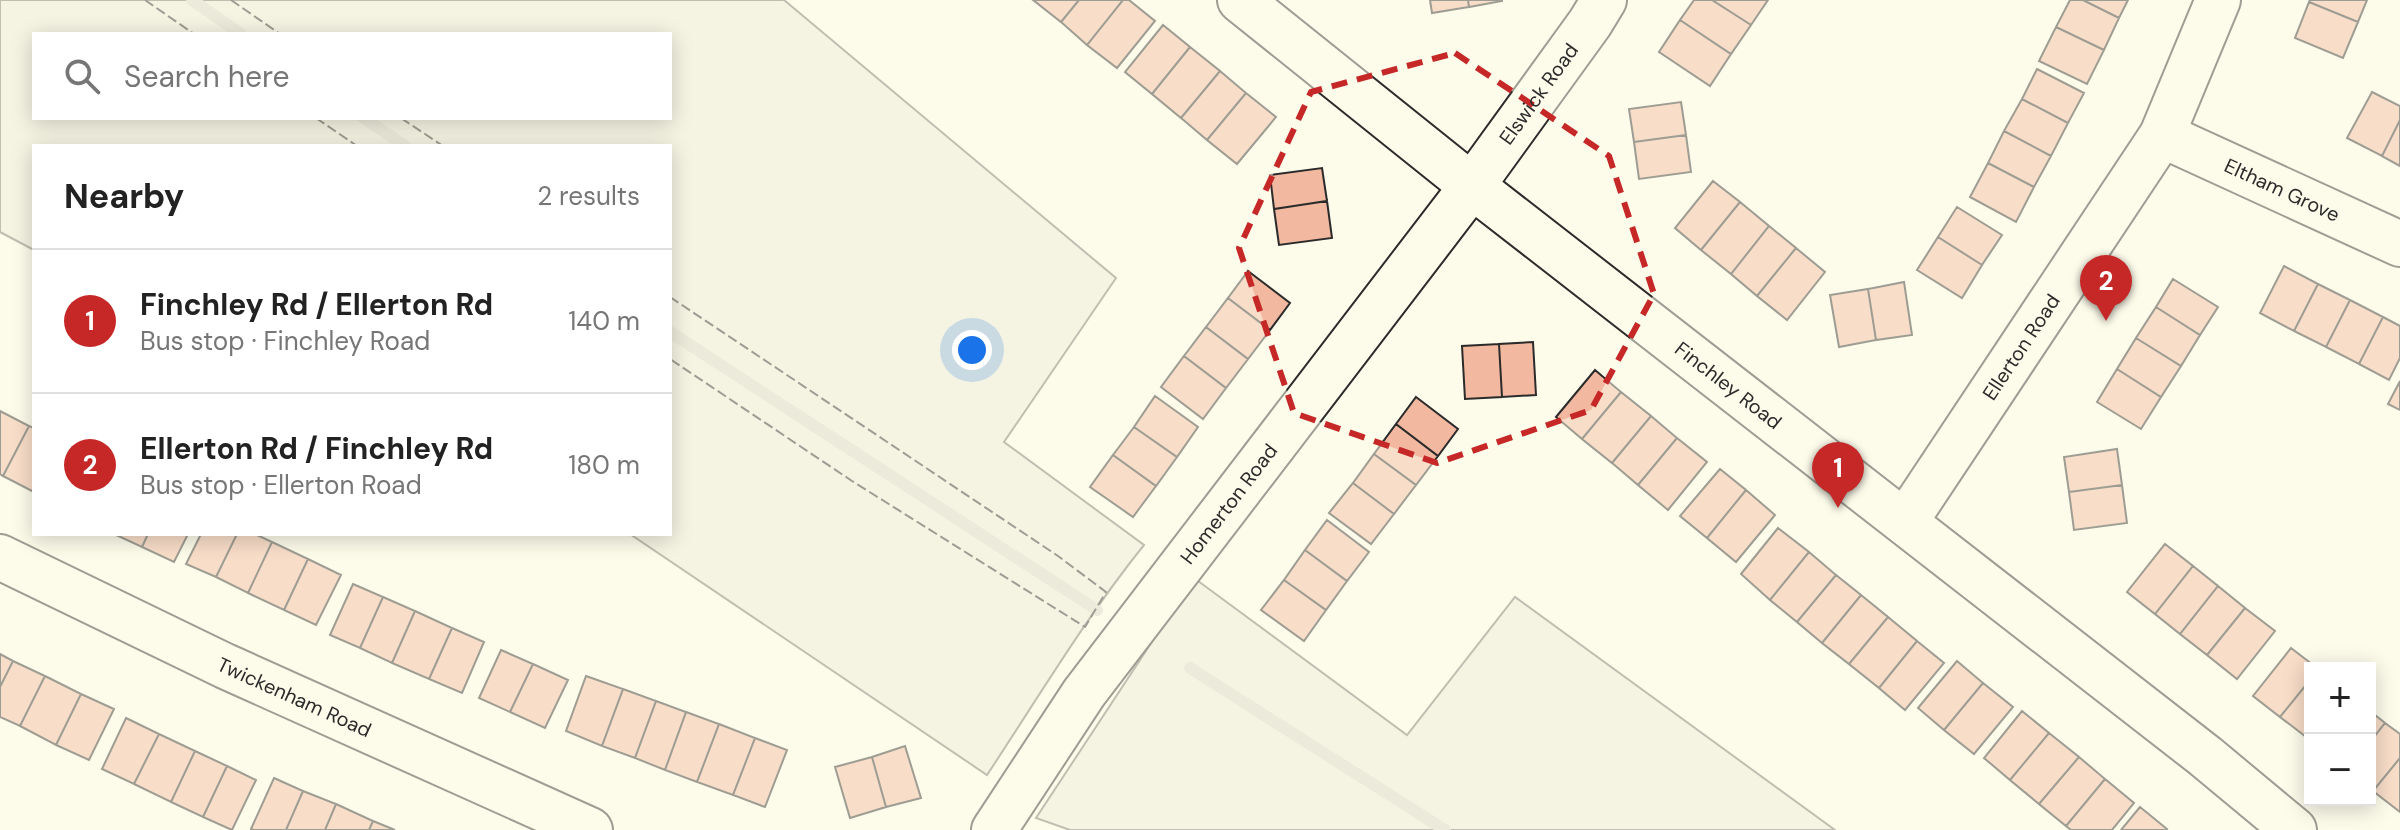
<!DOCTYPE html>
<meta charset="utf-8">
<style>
body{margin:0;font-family:"DM Sans",sans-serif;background:#f2f2f2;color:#222}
.controls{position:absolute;right:24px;bottom:24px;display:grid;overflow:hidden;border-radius:0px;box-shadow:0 4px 20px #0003}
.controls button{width:72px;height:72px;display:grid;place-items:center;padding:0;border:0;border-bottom:2px solid #e0e0e0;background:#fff;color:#222;font:40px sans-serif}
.you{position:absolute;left:972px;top:350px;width:28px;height:28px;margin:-20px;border:6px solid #fff;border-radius:50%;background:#1a73e8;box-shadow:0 0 0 12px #1a73e833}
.badge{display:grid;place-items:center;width:52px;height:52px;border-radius:50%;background:#c62828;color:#fff;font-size:26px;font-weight:700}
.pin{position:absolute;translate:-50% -66px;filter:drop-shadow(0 2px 4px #0008)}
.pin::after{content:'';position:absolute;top:42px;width:28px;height:24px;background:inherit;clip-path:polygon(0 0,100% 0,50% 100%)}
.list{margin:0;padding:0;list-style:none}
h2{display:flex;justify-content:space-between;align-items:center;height:104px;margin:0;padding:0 32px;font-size:34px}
h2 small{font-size:26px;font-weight:400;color:#767676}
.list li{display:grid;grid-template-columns:52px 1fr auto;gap:24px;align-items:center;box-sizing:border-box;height:144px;padding:0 32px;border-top:2px solid #e0e0e0}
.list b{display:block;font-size:30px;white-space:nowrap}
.list p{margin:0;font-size:26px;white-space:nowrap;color:#767676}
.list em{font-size:26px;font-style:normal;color:#767676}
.icon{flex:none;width:44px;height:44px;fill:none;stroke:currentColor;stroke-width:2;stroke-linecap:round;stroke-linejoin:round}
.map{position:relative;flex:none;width:2400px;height:830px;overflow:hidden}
.search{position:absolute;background:#fff;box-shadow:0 4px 20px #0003;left:32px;top:32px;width:640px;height:88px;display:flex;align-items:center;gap:20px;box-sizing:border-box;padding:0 28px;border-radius:0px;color:#767676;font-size:30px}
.panel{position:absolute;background:#fff;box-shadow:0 4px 20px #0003;left:32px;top:144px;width:640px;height:392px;border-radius:0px}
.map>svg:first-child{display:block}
.park{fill:#ecebdb;stroke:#74746e;stroke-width:2;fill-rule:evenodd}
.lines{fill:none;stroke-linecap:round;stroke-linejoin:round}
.stream{stroke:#d8d7c9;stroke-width:12}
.building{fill:#f2b8a0;stroke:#2b2b2b;stroke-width:2}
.minor-casing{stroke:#2b2b2b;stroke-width:48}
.minor{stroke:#fdfbea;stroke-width:44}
.fence{stroke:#2b2b2b;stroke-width:2;stroke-dasharray:10 4;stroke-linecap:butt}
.marked{fill:none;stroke:#c62828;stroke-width:6;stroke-dasharray:16 10;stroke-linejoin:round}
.labels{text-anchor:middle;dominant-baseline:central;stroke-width:6;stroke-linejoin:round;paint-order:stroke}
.street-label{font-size:20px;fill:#2b2b2b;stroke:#fdfbea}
</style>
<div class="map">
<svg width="2400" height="830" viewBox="0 0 2400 830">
<rect width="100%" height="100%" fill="#fdfbea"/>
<!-- park -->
<path class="park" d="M0,0H784L1116,278L1004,442L1144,545C1086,617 1038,698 987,775L630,534H670V146H34V250L0,232ZM34,34H670V118H34Z
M1194,578L1407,735L1515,597L1835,830H1070L1036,818Z"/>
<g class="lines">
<!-- stream -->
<path class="stream" d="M192,0L241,34
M364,118L405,146
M670,332L1097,610
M1190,668L1445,830"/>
</g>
<!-- building -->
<path class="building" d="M1033,0H1079L1061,22Z
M1079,0H1123L1087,45L1061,22Z
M1123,0H1129L1155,21L1117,68L1087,45Z
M1430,0H1468L1469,7L1432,13Z
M1468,0H1502V1L1469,7Z
M1694,0H1712L1751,25L1731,54L1680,20Z
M1712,0H1768L1751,25Z
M2070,0H2083L2119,18L2104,50L2056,27Z
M2083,0H2128L2119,18Z
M2310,0H2367L2358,22L2309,2Z
M2309,2L2358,22L2343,58L2295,38Z
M1680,20L1731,54L1710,86L1659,52Z
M1163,25L1190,47L1152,94L1125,72Z
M2056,27L2104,50L2087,84L2039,61Z
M1190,47L1220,71L1181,118L1152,94Z
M2037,69L2084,93L2068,123L2022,99Z
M1220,71L1246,93L1207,140L1181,118Z
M2372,92L2400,106V120L2382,156L2347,138Z
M1246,93L1276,117L1237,164L1207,140Z
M2022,99L2068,123L2051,156L2004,131Z
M1681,102L1686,135L1634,142L1629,109Z
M2400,120V166L2382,156Z
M2004,131L2051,156L2034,187L1988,163Z
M1686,135L1691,172L1639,179L1634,142Z
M1988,163L2034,187L2016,222L1970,197Z
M1322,168L1327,201L1274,209L1270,175Z
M1713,181L1740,202L1701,250L1675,228Z
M1327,201L1332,238L1279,245L1274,209Z
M1740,202L1769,226L1731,274L1701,250Z
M1957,207L2002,235L1982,265L1938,237Z
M1769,226L1796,248L1757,296L1731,274Z
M1938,237L1982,265L1962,298L1917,270Z
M1796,248L1825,272L1787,320L1757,296Z
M2284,266L2318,284L2294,331L2260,313Z
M1248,271L1290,303L1270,330L1228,298Z
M2173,279L2218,307L2200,335L2156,307Z
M1904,282L1912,335L1876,340L1868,289Z
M2318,284L2350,300L2326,347L2294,331Z
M1868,289L1876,340L1839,347L1830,295Z
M1228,298L1270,330L1248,359L1206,327Z
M2350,300L2383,317L2359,364L2326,347Z
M2156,307L2200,335L2181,366L2136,338Z
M2383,317L2400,326V358L2389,380L2359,364Z
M1206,327L1248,359L1226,388L1184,356Z
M2136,338L2181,366L2161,397L2117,369Z
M1533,342L1536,395L1502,397L1499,344Z
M1499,344L1502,397L1465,399L1462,346Z
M1184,356L1226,388L1203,419L1161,387Z
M2117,369L2161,397L2141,429L2097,402Z
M1595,370L1621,392L1582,439L1556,417Z
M2400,381V410L2388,404Z
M1621,392L1651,416L1612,463L1582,439Z
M1155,396L1198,427L1177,457L1134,427Z
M1416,397L1458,429L1438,456L1396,424Z
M0,411L29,426L3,476L0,474Z
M1651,416L1677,438L1638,485L1612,463Z
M1396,424L1438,456L1416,485L1374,454Z
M29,426L34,428V492L3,476Z
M1134,427L1177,457L1156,486L1113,455Z
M1677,438L1707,462L1668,510L1638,485Z
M2117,449L2122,485L2069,492L2064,457Z
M1374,454L1416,485L1394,514L1353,483Z
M1113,455L1156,486L1133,517L1090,487Z
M1720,469L1746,490L1707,538L1680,516Z
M1353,483L1394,514L1371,544L1329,513Z
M2122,485L2127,523L2074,530L2069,492Z
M1746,490L1775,515L1736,562L1707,538Z
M1327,520L1369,552L1347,581L1305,550Z
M1778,528L1809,552L1770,600L1741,574Z
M114,534H148L142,547Z
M148,534H188L174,562L142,547Z
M201,534H237L216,577L186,564Z
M237,534H255L272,542L248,593L216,577Z
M272,542L308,559L284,610L248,593Z
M2165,544L2193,566L2155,614L2127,592Z
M1305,550L1347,581L1326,610L1284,580Z
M1809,552L1836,575L1797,622L1770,600Z
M308,559L341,575L316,625L284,610Z
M2193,566L2218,586L2180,634L2155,614Z
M1836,575L1861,595L1822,643L1797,622Z
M1284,580L1326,610L1304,641L1261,610Z
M353,584L383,597L360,648L330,635Z
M2218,586L2245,608L2207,655L2180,634Z
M1861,595L1888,617L1849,664L1822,643Z
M383,597L415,611L392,663L360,648Z
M2245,608L2275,631L2237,679L2207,655Z
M415,611L452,628L429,679L392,663Z
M1888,617L1917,641L1879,688L1849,664Z
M452,628L484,642L462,693L429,679Z
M1917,641L1944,663L1905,710L1879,688Z
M2291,648L2317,668H2310V680L2280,717L2253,696Z
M501,650L533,664L510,712L479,698Z
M0,654L13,661L0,687Z
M13,661L45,676L20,726L0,717V687Z
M1957,661L1983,683L1944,730L1918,708Z
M533,664L568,680L545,728L510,712Z
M45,676L81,694L56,745L20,726Z
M586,676L623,689L602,746L566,731Z
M2310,680V740L2280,717Z
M1983,683L2013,707L1974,754L1944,730Z
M623,689L656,701L635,758L602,746Z
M81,694L114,709L89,760L56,745Z
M656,701L686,712L665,770L635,758Z
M2022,711L2049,733L2010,780L1984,758Z
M2370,711L2385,723L2370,742Z
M686,712L719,724L697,782L665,770Z
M126,718L159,734L134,784L102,769Z
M2385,723L2400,734V758L2373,791L2370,788V742Z
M719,724L755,738L733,795L697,782Z
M2049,733L2079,757L2039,804L2010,780Z
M159,734L195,751L171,802L134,784Z
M755,738L787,750L765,807L733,795Z
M905,746L921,798L886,807L872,757Z
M195,751L227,766L203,817L171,802Z
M872,757L886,807L850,818L835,767Z
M2079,757L2105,779L2066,826L2039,804Z
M2400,758V812L2373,791Z
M227,766L256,780L232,830L203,817Z
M274,778L303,791L286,830H254L251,829Z
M2105,779L2134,803L2112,830H2071L2066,826Z
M303,791L336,804L325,830H286Z
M336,804L373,821L369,830H325Z
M2140,807L2167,829L2166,830H2121Z
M373,821L395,830H369Z"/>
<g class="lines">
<!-- minor casing -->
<g class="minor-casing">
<g id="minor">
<path id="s1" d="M1240,0L1472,186L2205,756L2294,830"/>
<path id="s2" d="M2162,135L2400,244"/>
<path id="s3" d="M1905,522L2162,135L2218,0"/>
<path id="s4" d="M0,557L225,666L590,830"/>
<path id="s5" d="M994,830L1084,693L1472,186L1590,23L1604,0"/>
</g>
</g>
<!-- minor -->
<use href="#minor" class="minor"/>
<!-- fence -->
<path class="fence" d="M145,0L194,34
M231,0L280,34
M316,118L357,146
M401,118L443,146
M670,297L1058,556L1106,592L1085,627L852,481L670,359"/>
</g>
<!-- marked area -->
<path d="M0 0H2400V830H0ZM1455,53L1609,156L1654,294L1591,410L1437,463L1294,413L1239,248L1311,92Z" fill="#fdfbea" fill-opacity=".55" fill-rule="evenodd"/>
<path class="marked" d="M1455,53L1609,156L1654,294L1591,410L1437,463L1294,413L1239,248L1311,92Z"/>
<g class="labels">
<!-- street labels -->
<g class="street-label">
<text stroke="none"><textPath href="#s5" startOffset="916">Elswick Road</textPath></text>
<text stroke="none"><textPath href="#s2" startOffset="132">Eltham Grove</textPath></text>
<text stroke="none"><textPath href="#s3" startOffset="210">Ellerton Road</textPath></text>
<text stroke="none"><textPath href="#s1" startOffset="622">Finchley Road</textPath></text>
<text stroke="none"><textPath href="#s5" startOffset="402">Homerton Road</textPath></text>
<text stroke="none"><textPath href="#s4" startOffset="326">Twickenham Road</textPath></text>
</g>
</g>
</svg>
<div class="controls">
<button>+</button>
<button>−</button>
</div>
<div class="you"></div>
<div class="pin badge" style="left:1838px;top:508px">1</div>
<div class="pin badge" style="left:2106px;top:321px">2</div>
<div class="search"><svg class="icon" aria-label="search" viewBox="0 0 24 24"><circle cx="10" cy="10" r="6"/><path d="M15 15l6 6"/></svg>Search here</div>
<section class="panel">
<h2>Nearby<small>2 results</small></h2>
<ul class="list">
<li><span class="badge">1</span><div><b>Finchley Rd / Ellerton Rd</b><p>Bus stop · Finchley Road</p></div><em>140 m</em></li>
<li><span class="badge">2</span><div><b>Ellerton Rd / Finchley Rd</b><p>Bus stop · Ellerton Road</p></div><em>180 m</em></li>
</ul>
</section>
</div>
